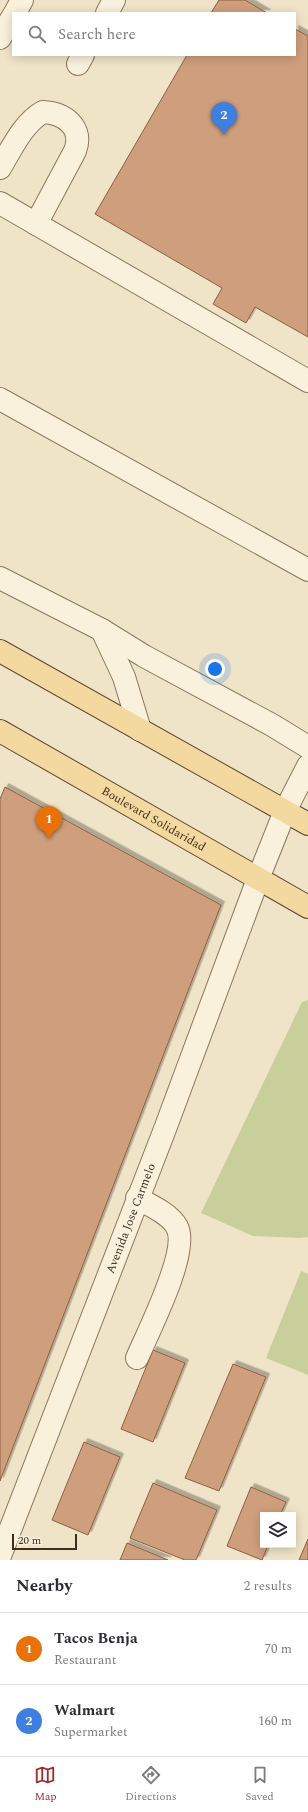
<!DOCTYPE html>
<style>
body{margin:0;font-family:Spectral,serif;background:#f2f2f3;color:#2b2b33}
.controls{position:absolute;right:12px;bottom:12px;display:grid;overflow:hidden;border-radius:0px;box-shadow:0 2px 10px #0003}
.controls button{width:36px;height:36px;display:grid;place-items:center;padding:0;border:0;border-bottom:1px solid #e1e1e2;background:#fff;color:#2b2b33;font:20px sans-serif}
.scale{position:absolute;left:12px;bottom:10px;width:65px;box-sizing:border-box;padding-left:4px;border:2px solid #3d2e20;border-top:0;font-size:11px;line-height:14px;white-space:nowrap;color:#3d2e20;-webkit-text-stroke:3px #f7eed8;paint-order:stroke}
.you{position:absolute;left:215px;top:669px;width:14px;height:14px;margin:-10px;border:3px solid #fff;border-radius:50%;background:#1a73e8;box-shadow:0 0 0 6px #1a73e833}
.badge{display:grid;place-items:center;width:26px;height:26px;border-radius:50%;background:#9e2a2b;color:#fff;font-size:13px;font-weight:700}
.pin{position:absolute;translate:-50% -33px;filter:drop-shadow(0 1px 2px #0008)}
.pin::after{content:'';position:absolute;top:21px;width:14px;height:12px;background:inherit;clip-path:polygon(0 0,100% 0,50% 100%)}
.list{margin:0;padding:0;list-style:none}
h2{display:flex;justify-content:space-between;align-items:center;height:52px;margin:0;padding:0 16px;font-size:17px}
h2 small{font-size:13px;font-weight:400;color:#7c7c81}
.list li{display:grid;grid-template-columns:26px 1fr auto;gap:12px;align-items:center;box-sizing:border-box;height:72px;padding:0 16px;border-top:1px solid #e1e1e2}
.list b{display:block;font-size:15px;white-space:nowrap}
.list p{margin:0;font-size:13px;white-space:nowrap;color:#7c7c81}
.list em{font-size:13px;font-style:normal;color:#7c7c81}
.icon{flex:none;width:22px;height:22px;fill:none;stroke:currentColor;stroke-width:2;stroke-linecap:round;stroke-linejoin:round}
.map{position:relative;flex:none;width:308px;height:1560px;overflow:hidden}
.search{position:absolute;background:#fff;box-shadow:0 2px 10px #0003;left:12px;right:12px;top:12px;height:44px;display:flex;align-items:center;gap:10px;box-sizing:border-box;padding:0 14px;border-radius:0px;color:#7c7c81;font-size:15px}
.sheet{height:196px;background:#fff}
nav{display:flex;justify-content:space-around;align-items:center;box-sizing:border-box;height:56px;border-top:1px solid #e1e1e2;background:#fff;font-size:11px;color:#7c7c81}
nav a{display:grid;justify-items:center;gap:2px}
nav .on{color:#9e2a2b}
.map>svg:first-child{display:block}
.green{fill:#c9cf9b}
.building{fill:#cf9f7d;stroke:#8d5f41;filter:url(#shadow)}
.lines{fill:none;stroke-linecap:round;stroke-linejoin:round}
.minor-casing{stroke:#8d765c;stroke-width:24}
.major-casing{stroke:#5b4430;stroke-width:24}
.minor{stroke:#faf1dc;stroke-width:22}
.major{stroke:#f3d9a0;stroke-width:22}
.labels{text-anchor:middle;dominant-baseline:central;stroke-width:4;stroke-linejoin:round;paint-order:stroke}
.street-label{font-size:12px;fill:#3d2e20;stroke:#f7eed8}
</style>
<div class="map">
<svg width="308" height="1560" viewBox="0 0 308 1560">
<defs>
<filter id="shadow"><feDropShadow dx="3.5" dy="-3.5" stdDeviation="0" flood-color="#0004"/></filter>
</defs>
<rect width="100%" height="100%" fill="#f0e4c8"/>
<!-- green -->
<path class="green" d="M308,1000V1237L300,1238L253,1236L201,1213L302,1002Z
M301,1271L308,1274V1375L266,1358Z"/>
<!-- building -->
<path class="building" d="M219,0H245L267,13H211Z
M295,29L308,36V337L255,307L246,323L213,304L222,288L95,214L187,55H295Z
M5,787L221,905L0,1481V799Z
M153,1350L185,1363L153,1442L121,1429Z
M233,1364L266,1377L219,1491L185,1478Z
M84,1442L120,1457L88,1535L52,1520Z
M153,1483L217,1510L196,1560H185L130,1538Z
M251,1487L286,1502L280,1515H263V1545H268L262,1560L227,1546Z
M308,1539V1560H299Z
M127,1543L168,1560H120Z"/>
<g class="lines">
<!-- minor casing -->
<g class="minor-casing">
<g id="minor">
<path d="M15,13L22,0"/>
<path d="M107,13L114,0"/>
<path d="M0,38L13,16"/>
<path d="M78,64L83,55"/>
<path d="M0,168C11,150 23,123 43,112C65,113 84,128 75,151L36,224"/>
<path d="M0,203L308,381"/>
<path d="M0,399L308,570"/>
<path d="M0,578L102,630L144,656L272,725L308,747"/>
<path d="M102,630L124,677L140,730"/>
<path d="M137,1198C150,1205 170,1214 177,1227C190,1251 148,1332 137,1358"/>
<path id="s1" d="M0,1556L165,1129L258,879L285,811L308,766"/>
</g>
</g>
<!-- major casing -->
<g class="major-casing">
<g id="major">
<path d="M0,651L308,824"/>
<path id="s2" d="M0,731L308,907"/>
</g>
</g>
<!-- minor -->
<use href="#minor" class="minor"/>
<!-- major -->
<use href="#major" class="major"/>
</g>
<g class="labels">
<!-- street labels -->
<g class="street-label">
<text stroke="none"><textPath href="#s2" startOffset="177">Boulevard Solidaridad</textPath></text>
<text stroke="none"><textPath href="#s1" startOffset="362">Avenida Jose Carmelo</textPath></text>
</g>
</g>
</svg>
<div class="controls">
<button><svg class="icon" aria-label="layers" viewBox="0 0 24 24"><path d="M12 4l9 5-9 5-9-5zM3 14l9 5 9-5"/></svg></button>
</div>
<div class="scale">20 m</div>
<div class="you"></div>
<div class="pin badge" style="left:49px;top:839px;background:#e8710a">1</div>
<div class="pin badge" style="left:224px;top:135px;background:#3f7fe0">2</div>
<div class="search"><svg class="icon" aria-label="search" viewBox="0 0 24 24"><circle cx="10" cy="10" r="6"/><path d="M15 15l6 6"/></svg>Search here</div>
</div>
<section class="sheet">
<h2>Nearby<small>2 results</small></h2>
<ul class="list">
<li><span class="badge" style="background:#e8710a">1</span><div><b>Tacos Benja</b><p>Restaurant</p></div><em>70 m</em></li>
<li><span class="badge" style="background:#3f7fe0">2</span><div><b>Walmart</b><p>Supermarket</p></div><em>160 m</em></li>
</ul>
</section>
<nav>
<a class="on"><svg class="icon" aria-label="map" viewBox="0 0 24 24"><path d="M3 6l6-2 6 2 6-2v14l-6 2-6-2-6 2zM9 4v14M15 6v14"/></svg>Map</a>
<a><svg class="icon" aria-label="directions" viewBox="0 0 24 24"><path d="M12 3l9 9-9 9-9-9zM9 14v-3h6M13 9l2 2-2 2"/></svg>Directions</a>
<a><svg class="icon" aria-label="saved" viewBox="0 0 24 24"><path d="M7 4h10v16l-5-4-5 4z"/></svg>Saved</a>
</nav>
